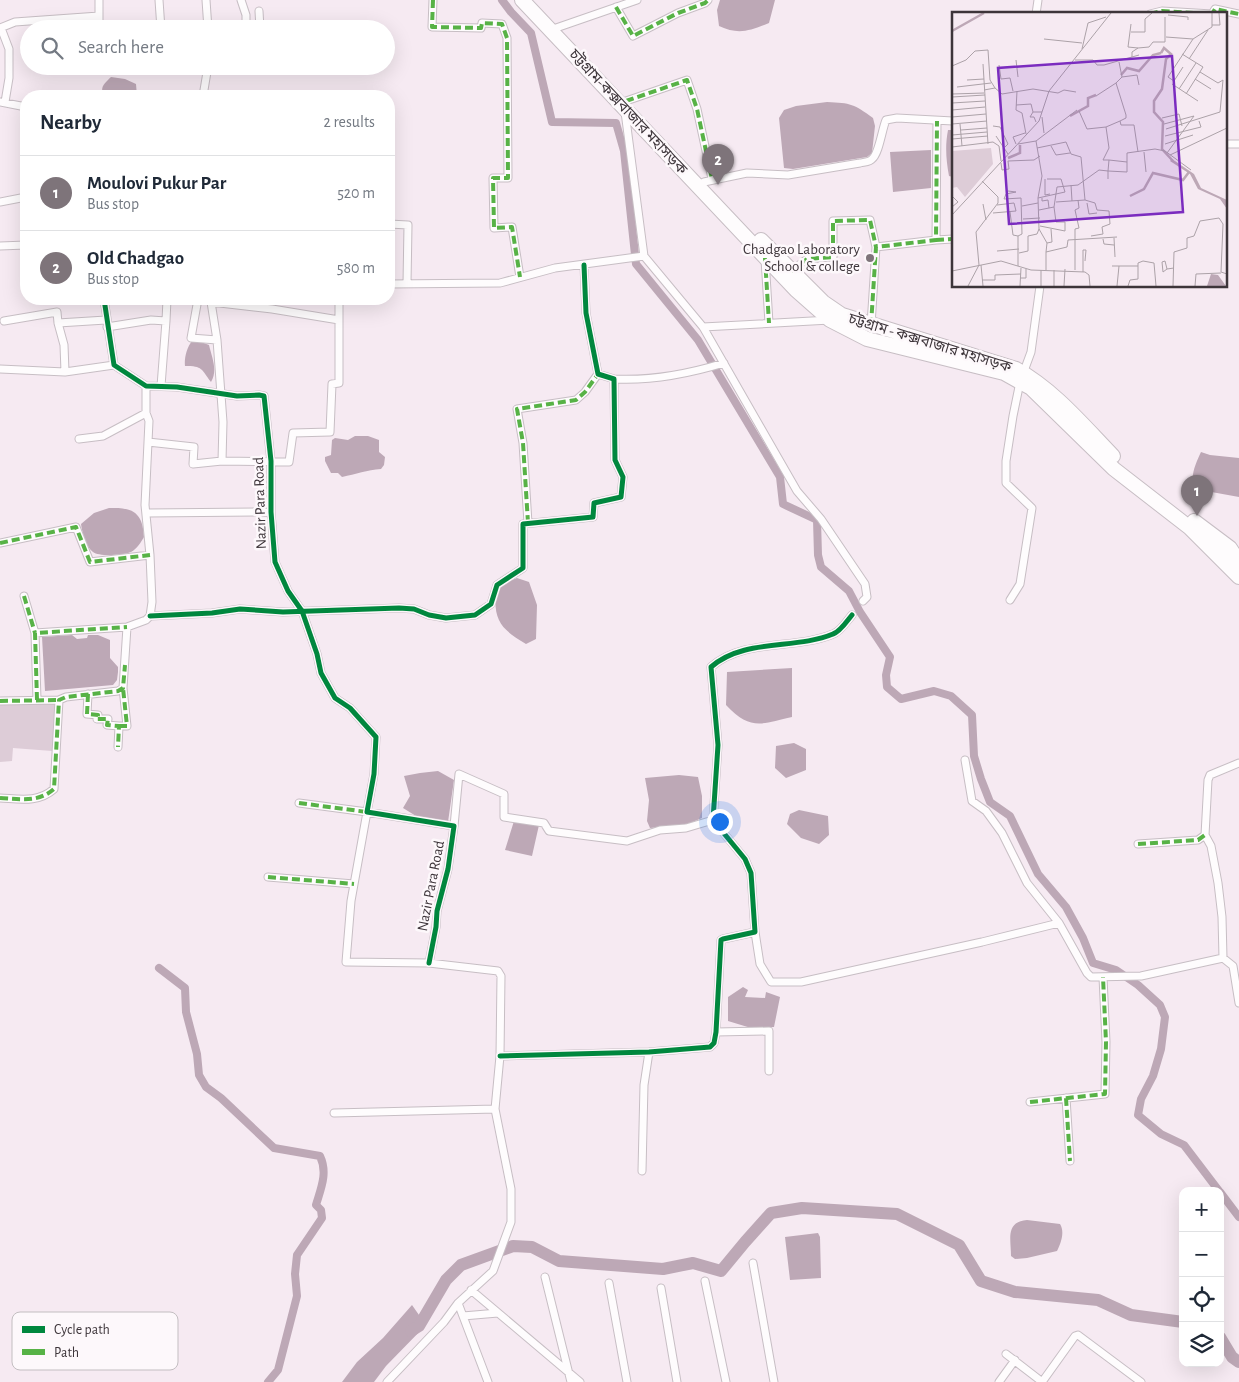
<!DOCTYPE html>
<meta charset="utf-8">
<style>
body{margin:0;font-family:"Alegreya Sans","Noto Sans Bengali",sans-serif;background:#f2f2f3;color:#1f2937}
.controls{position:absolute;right:15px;bottom:15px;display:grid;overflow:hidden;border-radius:10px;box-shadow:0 5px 20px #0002}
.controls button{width:45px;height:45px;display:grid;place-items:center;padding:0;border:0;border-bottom:1px solid #e0e1e3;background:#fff;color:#1f2937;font:25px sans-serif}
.you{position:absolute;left:719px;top:821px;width:18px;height:18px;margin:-12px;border:4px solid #fff;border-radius:50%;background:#1a73e8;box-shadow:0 0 0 8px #1a73e833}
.badge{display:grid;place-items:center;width:32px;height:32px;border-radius:50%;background:#7e747a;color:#fff;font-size:16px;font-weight:700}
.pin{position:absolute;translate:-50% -41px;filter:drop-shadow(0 1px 2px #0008)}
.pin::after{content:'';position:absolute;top:26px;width:18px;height:15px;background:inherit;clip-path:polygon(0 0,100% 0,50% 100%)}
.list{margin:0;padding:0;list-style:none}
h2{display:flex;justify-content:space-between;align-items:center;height:65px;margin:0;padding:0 20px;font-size:21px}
h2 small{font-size:16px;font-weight:400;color:#747a83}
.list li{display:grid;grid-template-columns:32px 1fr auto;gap:15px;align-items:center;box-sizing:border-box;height:75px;padding:0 20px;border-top:1px solid #e0e1e3}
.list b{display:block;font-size:19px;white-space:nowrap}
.list p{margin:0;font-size:16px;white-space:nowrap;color:#747a83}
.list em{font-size:16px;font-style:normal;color:#747a83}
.icon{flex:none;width:28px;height:28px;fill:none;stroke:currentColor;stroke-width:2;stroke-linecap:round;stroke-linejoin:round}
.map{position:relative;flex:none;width:1239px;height:1382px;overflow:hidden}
.search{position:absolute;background:#fff;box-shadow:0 5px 20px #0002;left:20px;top:20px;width:375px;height:55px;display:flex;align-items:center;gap:12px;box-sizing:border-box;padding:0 18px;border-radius:28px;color:#747a83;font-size:19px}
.panel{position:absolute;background:#fff;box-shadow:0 5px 20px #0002;left:20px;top:90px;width:375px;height:215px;border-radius:20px}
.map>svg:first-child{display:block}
.green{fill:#ddccd7}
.water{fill:#bda8b6}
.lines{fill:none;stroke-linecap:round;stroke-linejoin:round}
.canal{stroke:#bda8b6;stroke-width:8}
.river{stroke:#bda8b6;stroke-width:12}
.street-casing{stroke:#c7bec4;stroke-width:9}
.highway-casing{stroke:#c7bec4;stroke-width:16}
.street{stroke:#fefcfd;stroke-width:7}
.highway{stroke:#fefcfd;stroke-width:14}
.quiet{stroke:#57b246;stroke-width:4;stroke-dasharray:8 4;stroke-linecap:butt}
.cycleway-casing{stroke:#fdf8fb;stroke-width:8}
.cycleway{stroke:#00873e;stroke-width:5}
.poi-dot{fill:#7e747a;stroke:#fdf8fb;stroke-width:2}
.labels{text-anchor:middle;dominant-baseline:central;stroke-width:5;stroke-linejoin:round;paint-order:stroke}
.street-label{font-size:15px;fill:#3d353a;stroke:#fdf8fb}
.poi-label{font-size:15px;fill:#3d353a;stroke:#fdf8fb;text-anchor:end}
.inset-river{fill:none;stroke:#bda8b6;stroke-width:2.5}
.inset-road{fill:none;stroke:#aca2a8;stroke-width:1}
.view{fill:#7b2cbf;fill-opacity:0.15;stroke:#7b2cbf;stroke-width:2.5}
.inset-edge{fill:none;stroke:#3d353a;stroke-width:2.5}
.key{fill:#fdf8fb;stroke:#c3bec1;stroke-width:1}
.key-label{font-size:14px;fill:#3d353a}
</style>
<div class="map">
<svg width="1239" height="1382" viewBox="0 0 1239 1382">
<rect width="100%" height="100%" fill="#f6eaf2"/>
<!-- green -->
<path class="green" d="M0,703L55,704L52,751L13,748L12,761L0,762Z"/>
<!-- water -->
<path class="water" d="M720,0H775L769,23C750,31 738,35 719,26L717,10Z
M111,77L125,79L136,84L137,96H104C99,87 105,83 111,77Z
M827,102C851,103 854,104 873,118L875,126L872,153L867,157L793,169L784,168L779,118L784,110L796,106Z
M948,130H953V177L949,176C946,160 945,146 948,130Z
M931,150V188L893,192L890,152Z
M192,341L201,342L209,345C212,358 218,370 211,382C201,369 203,366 185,366C184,358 187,347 192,341Z
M355,436H368L379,440V452L385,457L384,465L381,469C367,470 356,474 342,477L338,473H331L325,461V457L331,455L332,440L335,438L348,440Z
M1201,452L1210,455L1239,458V497L1195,489C1189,477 1196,463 1201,452Z
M109,508C132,507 143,512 144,537C141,542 137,549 131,552C125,555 99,557 93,552C86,547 82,532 81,524L94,513Z
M517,578L529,582L537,605L536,639L526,644C501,629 493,621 496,590L505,583Z
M72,635L77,639L87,638L88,635H98L110,640V658L118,667V672L117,680L113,685L45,691L42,637Z
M792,668V717C762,724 750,731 726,705L727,672Z
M794,743L806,749V770L786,778L775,768L776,746Z
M438,771L454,780L448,822L416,816L403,808L410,796L404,776L420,773Z
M679,775L698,777L702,796V818L688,824L650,828L647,821L649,800L645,778Z
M799,810L828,816L829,835L819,844L801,838L787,824L790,814Z
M514,821L539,825L532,856L505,850Z
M743,987L748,990L745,997L765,998L766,992L780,997L774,1027L751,1028L728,1021V997Z
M1027,1220L1060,1224C1065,1232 1061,1243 1057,1251L1027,1258L1015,1259L1011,1256C1011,1239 1005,1222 1027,1220Z
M818,1233L820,1237L821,1278L790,1280L785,1237Z
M412,1305L426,1325L386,1366L374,1382H342L357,1362L383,1338Z"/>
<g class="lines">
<!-- canal -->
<path class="canal" d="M502,0L511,12L531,33L552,122L616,123L624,151L636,264L698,340L780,477L783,504L817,520L818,555L821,567L849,591L860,612L890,657L886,675L887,687L901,699L934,691L951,696L972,715L974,756L981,779L990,802L1010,816L1038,874L1066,907L1083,938L1093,963L1116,970L1138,985L1160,1005L1165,1017L1161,1049L1153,1076L1141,1099L1138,1115L1161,1134L1184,1145L1219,1191
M159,968L185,988L186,1012L197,1054L199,1075L206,1087L221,1098L274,1148L320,1156C328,1173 321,1188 316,1205L321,1210L322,1218L297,1255L295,1274L297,1296L278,1370L268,1382
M1220,1192L1239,1217"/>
<!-- river -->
<path class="river" d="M411,1331L419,1326L446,1280L461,1265L513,1246L532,1247L559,1261L663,1269L693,1263L721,1271L745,1242L771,1213L802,1208L897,1214L959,1245L981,1281L1015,1292L1098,1300L1131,1315L1183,1322
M1220,1337L1232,1357L1239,1362"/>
<!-- street casing -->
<g class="street-casing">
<path id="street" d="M159,0L161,29
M206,0L208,29
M241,0L246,15V29
M433,0L432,27L481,28L482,23L502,24L507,38L508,178H493L494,228L512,227L520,277
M616,7L633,36L678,13L705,3L708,0
M259,11L260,29
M1036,14L1038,0
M1150,14L1162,11L1212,14L1215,9L1239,14
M0,28L15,22L99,16
M1,28L9,49V78L5,102
M556,28L637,0
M99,29V0
M248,66V70H264V66
M203,96L208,66
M626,101L687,80L697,109L712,179
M0,102L26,107
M625,112L644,256L703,327L797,491L821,519L865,584L867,597L863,601
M1225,144H1239
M704,182L747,173L788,175L860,163C864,162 870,162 872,159C879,154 882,129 886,120L897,118L953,121
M0,202L26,197
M389,224L408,225L407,283
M936,240L953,239
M0,246L26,245
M765,259L769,323
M791,271L807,259L833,257V221L870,220L876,247
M389,284L500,283L555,268L644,256
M104,299L114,365L146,386L177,387L237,396L259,395L264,396L271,461V512L275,562L288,591L302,611L317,654L321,673L335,698L350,708L376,737L374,774L367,812L454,826L448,869L437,911L436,927L429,963
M198,299L191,338L217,340L223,422L222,461L289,462L293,433L330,432L332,384L339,383V320
M4,321L57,312L58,323L106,320
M58,323L64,345L65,372
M871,325L876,247L936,240L937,121
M107,327L151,320L166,321L167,299
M703,327L830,320
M217,340L211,302L272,309L339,320V299
M0,369L65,372L114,365
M614,379C652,381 688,374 724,363
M161,386L166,321
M79,439L103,436L146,413
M148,442L194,447L193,464L222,461
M147,513L271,512
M528,523L523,443L517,409L576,400L585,392L598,374
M0,543L76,527L90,562L150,555
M24,596L35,633
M1010,600L1020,584L1032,508L1006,483V461L1013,416L1020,382L1031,352L1040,286
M150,616L212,613L240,609L283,612L399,608L414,609L429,615L446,618L475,615L491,604L497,585L523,568V524L593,517L594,503L621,497L623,477L615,460L614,379L598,374L586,313L584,265
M88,694L87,714L98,715L97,719H108L107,725L119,726L118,747
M37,700L35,633L127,627
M0,701L59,700
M119,726H127L123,688
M0,798C20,799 38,803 54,789L59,700L66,697L118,691L123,688L127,627L146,620L150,616L152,602L150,555L145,505L149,421L146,413V386
M299,803L367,812L351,901L346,962L429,963L498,971L501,976L500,1056L495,1109L511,1189V1222L493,1271L458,1303L444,1322L387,1382
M454,826L459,774L504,794V817L544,823L549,831L627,841L660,830L686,828L713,820
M1138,844L1198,840L1205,835
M268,877L354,884
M1059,923L1087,973L1091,977L1141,976L1223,958L1233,966L1239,1003
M755,932L760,964L771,982H801L982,942L1059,923L1027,883L1002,833L986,811L972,801L965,760
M1223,958L1222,917L1218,883L1211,846L1205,835L1208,780L1210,775L1239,763
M716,1032L769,1031V1071
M500,1056L649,1052L710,1047L714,1043L716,1032L721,940L723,939L755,932L751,873L745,859L713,820L718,745L711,667C744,638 795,650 833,634C840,632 847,621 852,615
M1066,1098L1070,1161
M1030,1102L1105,1094L1106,1042L1103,977
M334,1113L495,1109
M642,1171L644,1085L649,1052
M753,1263L774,1382
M545,1277L571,1382
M705,1281L726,1382
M609,1283L627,1382
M661,1288L677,1382
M471,1290L580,1382
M458,1303L488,1382
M463,1316L498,1313
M1006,1354L1041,1381
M999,1382L1015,1360
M1042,1382L1075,1336L1078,1335L1141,1382"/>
</g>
<!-- highway casing -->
<g class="highway-casing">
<path id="highway" d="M522,0L796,290L830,320L867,339L1004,373L1031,388L1114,469L1190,528L1239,577
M761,240L823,302L842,315L1016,369C1054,390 1083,425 1113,456
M1194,521L1230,548L1239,562"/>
</g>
<!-- street -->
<use href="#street" class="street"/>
<!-- highway -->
<use href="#highway" class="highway"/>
<!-- quiet -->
<path class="quiet" d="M433,0L432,27L481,28L482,23L502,24L507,38L508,178H493L494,228L512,227L520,277
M616,7L633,36L678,13L705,3L708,0
M1150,14L1162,11L1212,14L1215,9L1239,14
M626,101L687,80L697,109L712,179
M936,240L953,239
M765,258L769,323
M791,271L807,259L833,257V221L870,220L876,247
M871,325L876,247L936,240L937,121
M528,523L523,443L517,409L576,400L585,392L598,374
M0,543L76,527L90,562L150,555
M24,596L35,633
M88,694L87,714L98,715L97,719H108L107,725L119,726L118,747
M37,700L35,633L127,627
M0,701L59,700
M119,726H127L123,688
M0,798C20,799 38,803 54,789L59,700L66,697L118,691L123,688L125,665
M299,803L367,812
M1138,844L1198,840L1205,835
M268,877L354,884
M1066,1098L1070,1161
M1030,1102L1105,1094L1106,1042L1103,977"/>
<!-- cycleway casing -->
<g class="cycleway-casing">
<path id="cycleway" d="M104,299L114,365L146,386L177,387L237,396L259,395L264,396L271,461V512L275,562L288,591L302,611L317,654L321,673L335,698L350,708L376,737L374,774L367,812L454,826L448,869L437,911L436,927L429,963
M150,616L212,613L240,609L283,612L399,608L414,609L429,615L446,618L475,615L491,604L497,585L523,568V524L593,517L594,503L621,497L623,477L615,460L614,379L598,374L586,313L584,265
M500,1056L649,1052L710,1047L714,1043L716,1032L721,940L723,939L755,932L751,873L745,859L713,820L718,745L711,667C744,638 795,650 833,634C840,632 847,621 852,615"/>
</g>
<!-- cycleway -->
<use href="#cycleway" class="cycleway"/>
</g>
<!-- markers -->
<circle class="poi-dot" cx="870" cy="258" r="5"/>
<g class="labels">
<!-- street labels -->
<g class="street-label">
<text transform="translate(628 112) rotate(47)">চট্টগ্রাম-কক্সবাজার মহাসড়ক</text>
<text transform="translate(930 343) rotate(17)">চট্টগ্রাম - কক্সবাজার মহাসড়ক</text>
<text transform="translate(260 503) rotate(-92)">Nazir Para Road</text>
<text transform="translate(431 886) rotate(-79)">Nazir Para Road</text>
</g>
<!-- poi labels -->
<g class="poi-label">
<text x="860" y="249">Chadgao Laboratory<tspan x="860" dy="17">School &amp; college</tspan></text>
</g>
</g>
<!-- overview -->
<g transform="translate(952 12)">
<rect width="275" height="275" fill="#f6eaf2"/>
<path d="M39,136L41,152L13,185L5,175L0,176V139Z" fill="#ddccd7"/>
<path d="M220,147L242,162L249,176L275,188V197L268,187L246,177L238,162L218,149ZM259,262L266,263L274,274H255Z" fill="#bda8b6"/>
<path class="inset-river" d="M0,19L32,1M209,41L212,36L219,42L214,47L210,77L202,89V100L211,110L210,137L221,149M169,63L175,56L187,59L201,43L209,41M118,104L136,94V86L144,83M56,146L68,141V133M178,184L192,177L201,161L231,168L237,160"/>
<path class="inset-road" d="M216,3L236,5V8M179,12L176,35L186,36M260,13H268L267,1M179,20H193V7L200,1M214,25L241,27M92,27L130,31M130,37L136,11L154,5M230,42L251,55L234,82M180,45V40L186,36L197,35L201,30H213V5M237,47L256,18M64,48L66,65M123,48H141L145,53H152L187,43M167,50L170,65M31,52L36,132M47,53L49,67L58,66L61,79M0,54L14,48L23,39L36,38L38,68L43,76L32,78M231,55L222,69L216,65L241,27L260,15V1M243,67L259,77M15,68L32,67M164,71L170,65L185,63L187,73M220,72L246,89M5,75L39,71M43,76L50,82L81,77L106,81L112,78L124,80M227,77L244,51M65,79L64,98L70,101L74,122M0,82L32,81M144,84L164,71L174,103V106L168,109M0,85L33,83M0,91L33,89M64,93L79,92L81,100H90M0,98L33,95M127,99L135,117L154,115L168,109L169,113H182L186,140M81,100L78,105H82L84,110M0,105L34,102M90,105L92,121M210,106L227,102L230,114M0,112L35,109M8,112L10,134M212,112L242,104L215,141M41,114L48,115L56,132L53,135M154,115L157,136L151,148H157M214,117L268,100L271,68L266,71L248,60M9,118L35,116M0,123L35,120M44,124L56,142M213,124L249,115L247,109M0,127L36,124M84,129L90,164L86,186L87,217L95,231L94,240M64,132L61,125L73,121M66,132L84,129L125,98M213,132L241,123M99,134L104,143L118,141M0,135L41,130L47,134L49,149M85,136L114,130L119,142L129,145L133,188M192,140L194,160M218,143L275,116M49,151L50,158L57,157L56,149L82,148L88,144M93,167V183L98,182M156,167V159L175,160V141L203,137L213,139L239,158M30,169L46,185V191M119,173L120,189M56,179L64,180L54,182L52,187L69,186L70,222L66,224M0,184L6,190L0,195M86,186L113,180L109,167H95M90,186V189L96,188L97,196M104,190L133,188L143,191L145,198L157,199L158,212L150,215L151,222L139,224M135,191L137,202L145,201M31,192L34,208M70,194L86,191M87,198L102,195L105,175L126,173L147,158L156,159L157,148L175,150M58,200L61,223L66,224V254M41,201L64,199L62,191L45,193M0,203L87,109L97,79L159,1M71,207L88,206M88,214L113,219V210H104L102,195M162,226L163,245M151,227L152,232L162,233M95,231L100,230L99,217M45,239L67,237M67,241L76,239V224L85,222L87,217M29,253L31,274M160,254H167L165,274M167,254H186M215,257L211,260L210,250L213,249L215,257L222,256M89,258V274M94,258V240L115,235L116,228L165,225M123,258V217L127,216L123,198L127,196L126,188M0,259L49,249L79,258L133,260L137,263L138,274M131,260V238H134L133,249M68,266H74V257M30,268H43V263L69,262M16,274L27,253L24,220L46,191M68,274L69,256M102,274V258M112,274L113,257M176,274L178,268L186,267V251L191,249L202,251L204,274M221,274L222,240L235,236V226L242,224L248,209L267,206L271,212L269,260L275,262V274M243,274L244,262L269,261"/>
<path class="view" d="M220,44L231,200L57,212L46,56Z"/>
<rect width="275" height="275" class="inset-edge"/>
</g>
<!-- legend -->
<rect x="12" y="1312" width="166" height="58" rx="8" class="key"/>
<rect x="22" y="1326" width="23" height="7" fill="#00873e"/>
<rect x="22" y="1349" width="23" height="6" fill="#57b246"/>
<g class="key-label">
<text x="54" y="1334">Cycle path</text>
<text x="54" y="1357">Path</text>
</g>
</svg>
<div class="controls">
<button>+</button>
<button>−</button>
<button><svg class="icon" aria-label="locate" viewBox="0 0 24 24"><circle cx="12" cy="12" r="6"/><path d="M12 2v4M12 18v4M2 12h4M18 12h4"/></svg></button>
<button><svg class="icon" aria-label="layers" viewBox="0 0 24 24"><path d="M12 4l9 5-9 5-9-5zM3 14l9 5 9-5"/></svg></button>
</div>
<div class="you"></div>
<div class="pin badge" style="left:1197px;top:516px">1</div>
<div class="pin badge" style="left:718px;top:185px">2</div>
<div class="search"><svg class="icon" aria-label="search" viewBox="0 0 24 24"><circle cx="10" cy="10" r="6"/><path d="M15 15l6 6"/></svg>Search here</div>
<section class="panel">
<h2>Nearby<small>2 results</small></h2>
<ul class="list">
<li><span class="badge">1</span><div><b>Moulovi Pukur Par</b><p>Bus stop</p></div><em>520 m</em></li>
<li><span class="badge">2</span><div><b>Old Chadgao</b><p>Bus stop</p></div><em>580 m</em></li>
</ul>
</section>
</div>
